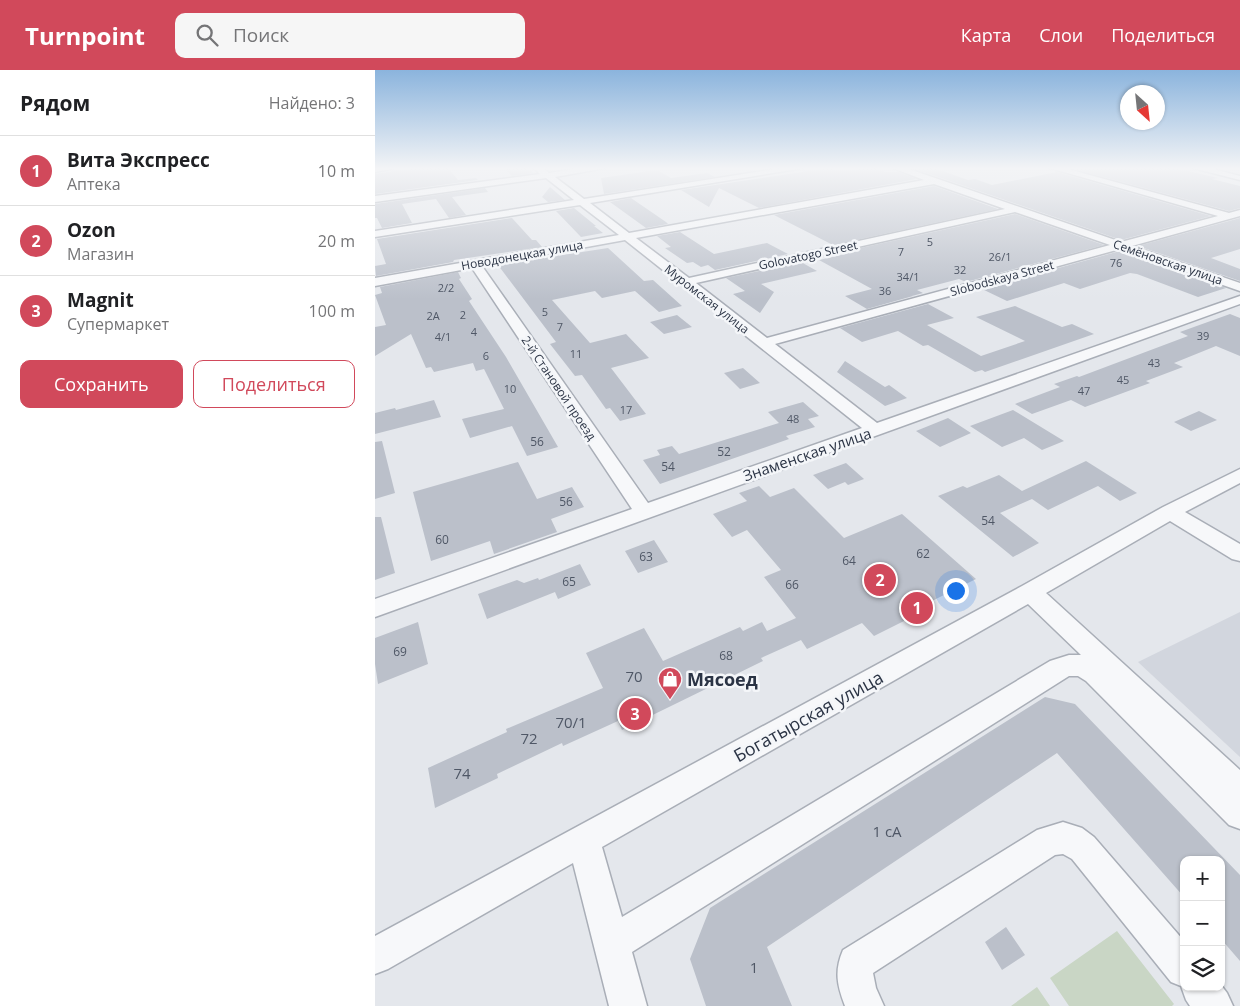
<!DOCTYPE html>
<html lang="ru">
<meta charset="utf-8">
<style>
body{margin:0;font-family:"Open Sans",sans-serif;background:#f6f6f6;color:#202124}
.controls{position:absolute;right:15px;bottom:15px;display:grid;overflow:hidden;border-radius:10px;box-shadow:0 1px 4px #0004}
.controls button{width:45px;height:45px;display:grid;place-items:center;padding:0;border:0;border-bottom:1px solid #e0e0e0;background:#fff;color:#202124;font:25px sans-serif}
.compass{position:absolute;left:745px;top:15px;width:45px;height:45px;border-radius:50%;background:#fff;box-shadow:0 1px 4px #0004;rotate:153deg}
.you{position:absolute;left:580px;top:520px;width:18px;height:18px;margin:-12px;border:4px solid #fff;border-radius:50%;background:#1a73e8;box-shadow:0 0 0 8px #1a73e833}
.badge{display:grid;place-items:center;width:32px;height:32px;border-radius:50%;background:#d1495b;color:#fff;font-size:16px;font-weight:700}
.pin{position:absolute;translate:-50% -50%;border:2px solid #fff;box-shadow:0 1px 5px #0006}
.list{margin:0;padding:0;list-style:none}
h2{display:flex;justify-content:space-between;align-items:center;height:65px;margin:0;padding:0 20px;font-size:21px}
h2 small{font-size:16px;font-weight:400;color:#757577}
.list li{display:grid;grid-template-columns:32px 1fr auto;gap:15px;align-items:center;box-sizing:border-box;height:70px;padding:0 20px;border-top:1px solid #e0e0e0}
.list b{display:block;font-size:19px;white-space:nowrap}
.list p{margin:0;font-size:16px;white-space:nowrap;color:#757577}
.list em{font-size:16px;font-style:normal;color:#757577}
.actions{display:flex;gap:10px;padding:15px 20px}
.actions a{flex:1;padding:11px 0;border:1px solid #d1495b;border-radius:10px;text-align:center;font-size:18px;color:#d1495b}
.actions .main{background:#d1495b;color:#fff}
.icon{flex:none;width:28px;height:28px;fill:none;stroke:currentColor;stroke-width:2;stroke-linecap:round;stroke-linejoin:round}
.map{position:relative;flex:none;width:865px;height:936px;overflow:hidden}
header{display:flex;align-items:center;gap:30px;box-sizing:border-box;height:70px;padding:0 25px;background:#d1495b;color:#fff}
header strong{font-size:24px}
nav{display:flex;gap:28px;margin-inline-start:auto;font-size:18px}
.search{width:350px;height:45px;background:#f6f6f6;display:flex;align-items:center;gap:12px;box-sizing:border-box;padding:0 18px;border-radius:10px;color:#757577;font-size:19px}
main{display:flex}
aside{flex:1;background:#fff}
.map>svg:first-child{display:block}
.built{fill:#d2d6de}
.green{fill:#c9d6c5}
.building{fill:#bbc0ca}
.lines{fill:none;stroke-linecap:round;stroke-linejoin:round}
.minor-casing{stroke:#a9aeb7;stroke-width:3}
.minor{fill:#f7f8fa;fill-rule:evenodd}
.labels{text-anchor:middle;dominant-baseline:central;stroke-width:5;stroke-linejoin:round;paint-order:stroke}
.far-number-label{font-size:11px;fill:#4f5766}
.far-street-label{font-size:12px;fill:#2b3445;stroke:#f4f6f9}
.number-label{font-size:12px;fill:#4f5766}
.street-label{font-size:15px;fill:#2b3445;stroke:#f4f6f9}
.near-number-label{font-size:15px;fill:#4f5766}
.near-poi-label{font-size:18px;font-weight:bold;fill:#2b3445;stroke:#f4f6f9;text-anchor:start}
.near-street-label{font-size:18px;fill:#2b3445;stroke:#f4f6f9}
</style>
<header>
<strong>Turnpoint</strong>
<div class="search"><svg class="icon" aria-label="search" viewBox="0 0 24 24"><circle cx="10" cy="10" r="6"/><path d="M15 15l6 6"/></svg>Поиск</div>
<nav><a>Карта</a><a>Слои</a><a>Поделиться</a></nav>
</header>
<main>
<aside>
<h2>Рядом<small>Найдено: 3</small></h2>
<ul class="list">
<li><span class="badge">1</span><div><b>Вита Экспресс</b><p>Аптека</p></div><em>10 m</em></li>
<li><span class="badge">2</span><div><b>Ozon</b><p>Магазин</p></div><em>20 m</em></li>
<li><span class="badge">3</span><div><b>Magnit</b><p>Супермаркет</p></div><em>100 m</em></li>
</ul>
<div class="actions"><a class="main">Сохранить</a><a>Поделиться</a></div>
</aside>
<div class="map">
<svg width="865" height="936" viewBox="0 0 865 936">
<rect width="100%" height="100%" fill="#e4e7ec"/>
<!-- built -->
<path class="built" d="M865,542V687L763,592Z"/>
<!-- green -->
<path class="green" d="M742,861L799,934L797,936H694L675,908Z
M662,917L675,936H636Z"/>
<!-- building -->
<path class="building" d="M45,98H73L83,110L101,108L103,110L0,124V104Z
M129,98H153L158,103L137,106Z
M455,98L465,101L499,98L510,102H523L542,109L384,138L344,118L334,137L306,120Z
M559,98L593,110L600,109L617,115L682,102L836,146L746,170L540,99Z
M799,98L843,108L837,109L865,116V138L854,141L699,99Z
M282,100L296,108L332,103L340,107L229,124L226,108Z
M559,116L623,139L458,175L399,145Z
M175,117L190,130L173,132L167,127Z
M110,118L113,122L77,127L91,145L74,148L61,129L27,134L37,153L7,158L2,148H0V134Z
M256,128L291,152L293,154L271,158L235,132Z
M199,138L221,156H219L228,163L206,167L181,141Z
M640,144L729,175L591,212L584,209L542,220L548,223L537,226H538L492,239L470,226L497,219L444,190L475,183L472,181Z
M137,148L157,170H161L167,177L79,190L78,192L1,206L0,196L11,194L2,169Z
M865,148V179L836,188L865,199V211L763,176Z
M305,162L339,184L392,173L413,184L340,200L333,195L326,197L318,192L312,193L290,178L296,177L282,166Z
M233,178L269,211L278,210L307,236L284,242L260,221L227,228L220,221L177,230L215,273L251,264L274,288L236,298L271,344L245,351L235,338L231,339L207,305L200,306L175,274L181,272L123,195Z
M745,181L851,218L823,227L762,204L755,203L705,219L689,213L632,231L607,219Z
M426,192L442,201L386,214L399,222L385,243L358,224L370,221L351,208Z
M83,202L86,208L84,209L97,229L94,231L131,287L183,377L152,386L137,356L95,368L87,349L129,339L109,299L101,301L98,293L59,302L56,297L51,298L36,264L0,286V257L11,255L0,225L7,223L5,217Z
M553,234L579,248L552,255L606,286L650,271L601,247L640,236L687,257L697,254L719,264L610,302L607,300L600,302L553,275L548,276L523,261L487,272L465,258Z
M855,244L865,248V286L841,276L799,293L808,297L771,311L775,313L710,337L696,330L657,344L640,334L685,317L679,314L702,306L704,307L813,266L805,262Z
M302,245L317,257L289,264L275,252Z
M470,291L510,317L514,315L532,328L510,336L462,302Z
M368,298L385,313L365,319L349,303Z
M59,330L66,347L0,364V343L20,338L21,340Z
M428,332L444,346L433,349L440,357L411,366L414,369L285,414L268,390L285,385L282,380L297,376L304,384L404,353L393,342Z
M638,340L689,371L667,380L649,368L627,377L595,356Z
M824,341L842,350L816,361L799,352Z
M573,348L596,363L565,377L541,361Z
M7,371L20,423L0,429V372Z
M711,391L762,423L745,431L723,416L673,440L657,429L625,443L664,473L638,487L563,426L588,416L592,418L624,405L647,421Z
M143,392L162,429L197,417L209,437L176,449L182,462L119,484L115,471L56,491L38,422Z
M471,393L489,409L473,415L470,412L453,419L438,405Z
M384,416L395,427L419,418L469,468L527,444L601,509L547,536L551,540L499,566L487,553L432,579L426,570L386,588L388,591L247,660L243,651L188,676L187,673L122,704L123,708L60,738L53,698L132,662L131,659L228,618L211,583L269,558L288,591L365,557L368,561L387,552L392,561L421,548L389,507L406,500L372,460L357,467L338,444L372,431L364,423Z
M0,447H6L20,503L0,510Z
M279,470L293,492L263,503L250,481Z
M205,494L216,515L183,529L180,522L112,549L103,524L142,510L149,513L163,508L164,510Z
M43,552L53,594L3,614L0,594V568Z
M670,627L700,634L865,805V891L846,869V790H809V827L682,683L392,877L417,936H331L315,889L335,838Z
M631,857L650,885L627,900L610,872Z"/>
<g class="lines">
<!-- minor casing -->
<g class="minor-casing">
<path id="minor" d="M0,98H20L0,102Z
M159,98H168L174,103L206,98H230L180,107L209,129L407,98H428L215,133L254,163L549,110L518,98H531L746,172L843,146L675,98H689L854,143L865,140V146L757,176L865,213V221L745,179L400,274L502,353L865,226V234L0,547V529L257,439L97,198L0,216V208L244,165L205,135L0,167V161L199,130L171,108L0,132V126L165,104ZM559,114L630,139L314,208L261,168ZM640,142L735,175L392,268L321,213ZM250,170L487,358L273,433L107,196Z
M818,98H834L865,106V110Z
M865,399V413L810,442L865,474V491L857,489L795,451L671,523L865,700V759L854,755L711,611L703,606H694L257,882L272,936H234L198,793L13,899L0,904V866L647,516L788,437ZM653,534L706,585H694L675,591L247,847L227,777Z
M688,752L707,758L719,767L809,871V917H846V915L852,923L858,936H815L811,930L806,916L796,912L697,789L688,784L680,785L498,903L501,918L509,936H470C462,915 459,901 468,880L662,760Z"/>
</g>
<!-- minor -->
<use href="#minor" class="minor"/>
</g>
<!-- sky -->
<linearGradient id="sky" x2="0" y2="1"><stop stop-color="#8bb4dd"/><stop offset="0.43" stop-color="#f3f4f6"/><stop offset="1" stop-color="#f3f4f6" stop-opacity="0"/></linearGradient>
<rect width="865" height="229" fill="url(#sky)"/>
<!-- icons -->
<defs>
<g id="shop-pin" transform="scale(1.25)"><path d="M0 17L-7.5 6A9.5 9.5 0 1 1 7.5 6Z" fill="#d1495b" stroke="#f4f6f9"/><path d="M-5-2.5h2.3a2.7 3.5 0 0 1 5.4 0H5L5.5 6h-11ZM-1.5-2.5h3a1.5 2.3 0 0 0-3 0Z" fill="#fff"/></g>
</defs>
<g fill-rule="evenodd">
<use href="#shop-pin" x="295" y="609"/>
</g>
<g class="labels">
<!-- far-number labels -->
<g class="far-number-label">
<text x="555" y="171">5</text>
<text x="526" y="181">7</text>
<text x="625" y="186">26/1</text>
<text x="741" y="192">76</text>
<text x="585" y="199">32</text>
<text x="533" y="206">34/1</text>
<text x="71" y="217">2/2</text>
<text x="510" y="220">36</text>
<text x="170" y="241">5</text>
<text x="88" y="244">2</text>
<text x="58" y="245">2А</text>
<text x="185" y="256">7</text>
<text x="99" y="261">4</text>
<text x="828" y="265">39</text>
<text x="68" y="266">4/1</text>
<text x="201" y="283">11</text>
<text x="111" y="285">6</text>
<text x="779" y="292">43</text>
<text x="748" y="309">45</text>
<text x="135" y="318">10</text>
<text x="709" y="320">47</text>
<text x="251" y="339">17</text>
<text x="418" y="348">48</text>
</g>
<!-- far-street labels -->
<g class="far-street-label">
<text transform="translate(147 185) rotate(-10)">Новодонецкая улица</text>
<text transform="translate(433 185) rotate(-12)">Golovatogo Street</text>
<text transform="translate(793 192) rotate(19)">Семёновская улица</text>
<text transform="translate(627 208) rotate(-15)">Slobodskaya Street</text>
<text transform="translate(332 229) rotate(38)">Муромская улица</text>
<text transform="translate(184 318) rotate(56)">2-й Становой проезд</text>
</g>
<!-- number labels -->
<g class="number-label">
<text x="162" y="371">56</text>
<text x="349" y="381">52</text>
<text x="293" y="396">54</text>
<text x="191" y="431">56</text>
<text x="613" y="450">54</text>
<text x="67" y="469">60</text>
<text x="548" y="483">62</text>
<text x="271" y="486">63</text>
<text x="474" y="490">64</text>
<text x="194" y="511">65</text>
<text x="417" y="514">66</text>
<text x="25" y="581">69</text>
<text x="351" y="585">68</text>
</g>
<!-- street labels -->
<g class="street-label">
<text transform="translate(432 384) rotate(-19)">Знаменская улица</text>
</g>
<!-- near-number labels -->
<g class="near-number-label">
<text x="259" y="606">70</text>
<text x="196" y="652">70/1</text>
<text x="154" y="668">72</text>
<text x="87" y="703">74</text>
<text x="512" y="761">1 сА</text>
<text x="379" y="897">1</text>
</g>
<!-- near-poi labels -->
<g class="near-poi-label">
<text x="312" y="609">Мясоед</text>
</g>
<!-- near-street labels -->
<g class="near-street-label">
<text transform="translate(433 646) rotate(-29)">Богатырская улица</text>
</g>
</g>
</svg>
<div class="controls">
<button>+</button>
<button>−</button>
<button><svg class="icon" aria-label="layers" viewBox="0 0 24 24"><path d="M12 4l9 5-9 5-9-5zM3 14l9 5 9-5"/></svg></button>
</div>
<svg class="compass" viewBox="-18 -18 36 36"><path d="M0-13l5 13h-10z" fill="#e53935"/><path d="M0 13l5-13h-10z" fill="#757577"/></svg>
<div class="you"></div>
<div class="pin badge" style="left:542px;top:538px">1</div>
<div class="pin badge" style="left:505px;top:510px">2</div>
<div class="pin badge" style="left:260px;top:644px">3</div>
</div>
</main>
